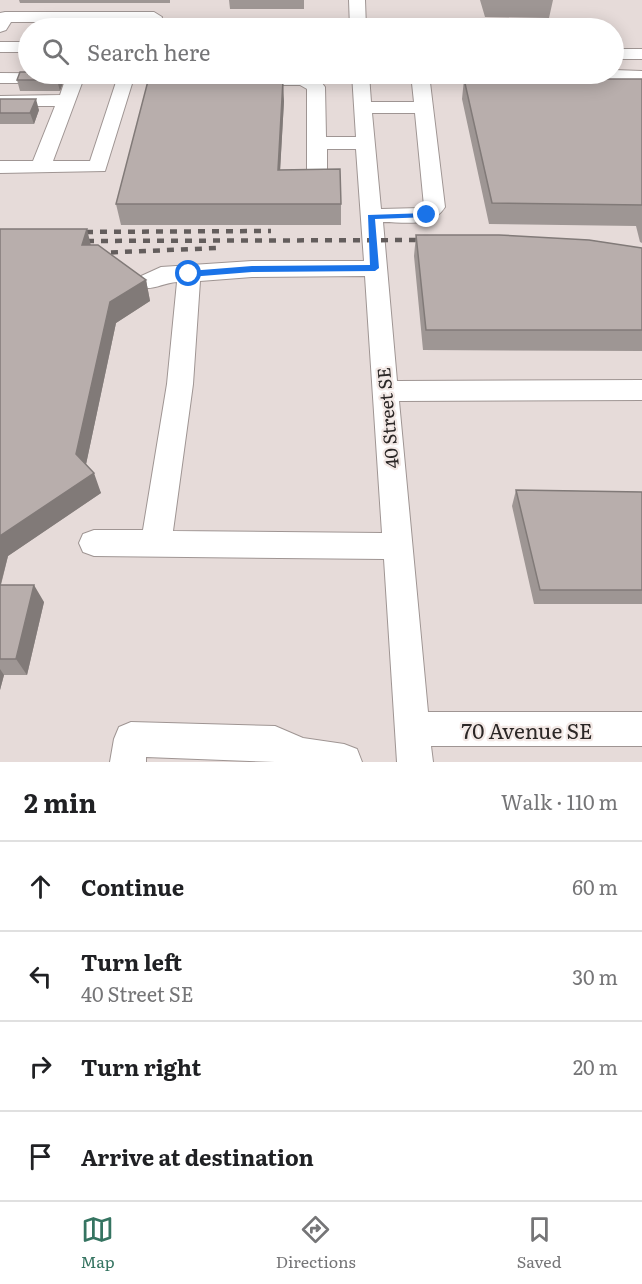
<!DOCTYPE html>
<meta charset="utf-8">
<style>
body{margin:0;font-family:Literata,serif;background:#f6f6f6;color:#202124}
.stop{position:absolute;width:18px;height:18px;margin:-14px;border:4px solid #1a73e8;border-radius:50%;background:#fff}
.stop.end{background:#1a73e8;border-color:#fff;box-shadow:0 2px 6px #0008}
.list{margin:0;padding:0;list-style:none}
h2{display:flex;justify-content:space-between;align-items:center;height:78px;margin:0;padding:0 24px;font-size:26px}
h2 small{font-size:20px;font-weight:400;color:#757577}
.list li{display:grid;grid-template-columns:39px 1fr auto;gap:18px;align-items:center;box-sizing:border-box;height:90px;padding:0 24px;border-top:2px solid #e0e0e0}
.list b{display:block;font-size:22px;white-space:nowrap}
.list p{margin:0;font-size:20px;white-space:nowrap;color:#757577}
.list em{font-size:20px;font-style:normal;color:#757577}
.icon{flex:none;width:33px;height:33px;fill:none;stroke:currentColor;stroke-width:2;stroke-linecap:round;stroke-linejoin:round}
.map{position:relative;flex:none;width:642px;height:762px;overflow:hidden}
.search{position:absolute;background:#fff;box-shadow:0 3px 15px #0003;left:18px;right:18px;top:18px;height:66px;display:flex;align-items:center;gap:15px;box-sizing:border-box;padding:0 21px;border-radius:33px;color:#757577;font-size:22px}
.sheet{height:438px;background:#fff}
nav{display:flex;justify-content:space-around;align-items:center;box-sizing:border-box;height:84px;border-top:2px solid #e0e0e0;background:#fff;font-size:16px;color:#757577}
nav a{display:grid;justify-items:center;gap:3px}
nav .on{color:#357461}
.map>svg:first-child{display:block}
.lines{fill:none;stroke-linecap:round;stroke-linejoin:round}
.minor-casing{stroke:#9f9593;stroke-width:2}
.minor{fill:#fff;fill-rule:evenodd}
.rail{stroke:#635d5c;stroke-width:4.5;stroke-dasharray:7 7;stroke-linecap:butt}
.wall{fill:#9e9694}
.shaded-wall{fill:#817a78}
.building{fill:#b8aeac;stroke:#817a78;stroke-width:1.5}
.route{fill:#1a73e8}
.labels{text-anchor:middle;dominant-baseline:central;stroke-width:4.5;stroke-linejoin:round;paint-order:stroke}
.street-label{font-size:18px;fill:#2b2726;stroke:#f3e9e6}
.near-street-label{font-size:21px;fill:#2b2726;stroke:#f3e9e6}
</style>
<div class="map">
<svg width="642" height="762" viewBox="0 0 642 762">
<rect width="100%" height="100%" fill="#e6dbd9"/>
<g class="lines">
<!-- minor casing -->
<g class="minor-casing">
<path id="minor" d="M349,0H365L366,28H350Z
M5,12H154L162,17L159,28H143L145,22H11L6,30L0,32V13Z
M0,42H28V52H0Z
M614,49H642V59H614Z
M614,70L642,71V81L471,79L465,78L462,74H614Z
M0,73L135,74L105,171L0,173V161H33L55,106H0V96L60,95L64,83H0ZM116,82L90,161H53L82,83Z
M352,74H369L371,102H414L411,74H429L445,207C432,228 405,222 383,222L397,381L642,380V400L399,401L428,712H642V746H431L433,762H397L384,559L94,556L83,552L79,543L83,534L94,530H143L167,384L177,282C163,283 152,291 139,287L136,282L139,277L161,267L252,261H364L356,149H327V182L324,186H310L307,182V89L300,85H248L242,84L239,80L242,76L248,75H303L322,83L325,87L326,137H356ZM372,113H415L424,206L421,208L381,209ZM365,276L382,533L173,531L193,384L200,281L252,277Z
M131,722L275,726L303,738L344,744L357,749L362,762H275L146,757V762H110L114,739L119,727Z"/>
</g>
<!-- minor -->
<use href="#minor" class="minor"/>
<!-- rail -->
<path class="rail" d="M72,232L271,231
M73,241L433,240
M97,253L217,248"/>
</g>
<!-- wall -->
<path class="wall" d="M19,0H170V3H20Z
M229,0H304V9H230Z
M480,0H553L549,18L485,17Z
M28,74H61L63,83L60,91H20L17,80Z
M464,79H642V243L640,242L636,226L489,224L462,99Z
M0,99L39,110L34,124H0Z
M284,101L280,170L341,204V225H121L116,204Z
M0,229L91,245L146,280L150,301L116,323L86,464L101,493L8,556L1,585L44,602L27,675H4L0,690Z
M416,235L642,248V351L423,350L414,256Z
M516,490L642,492V604H534L512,506Z"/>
<!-- shaded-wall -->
<path class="shaded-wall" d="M60,74L63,83L60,91L57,80Z
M283,80L284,101L279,190L278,170Z
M36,99L39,110L34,124L30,113Z
M87,229L92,250L82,245Z
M146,280L150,301L116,323L84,474L76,454L110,302Z
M94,473L101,493L8,556L0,587V536Z
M34,585L44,602L27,675L16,659Z
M0,669L4,675L0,690Z"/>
<!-- building -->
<path class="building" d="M20,72H28V74H60L57,80H17Z
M149,77H274L283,80L278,170L340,169L341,204H116Z
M464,79H642V205L492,203Z
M0,99H36L30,113H0Z
M0,229H87L82,245H98L146,280L110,302L76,454L94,473L0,536Z
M416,235H499L589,240L642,248V330H426Z
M516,490L642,492V590H540Z
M0,585H34L16,659H0Z"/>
<!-- route -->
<path class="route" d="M427,213L431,215L430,217L375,219L379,268L375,271L252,272L189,277L184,274L189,271L252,266L370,265L368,215Z"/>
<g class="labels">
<!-- street labels -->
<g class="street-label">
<text transform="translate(387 418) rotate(-95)">40 Street SE</text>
</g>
<!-- near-street labels -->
<g class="near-street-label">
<text x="527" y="729">70 Avenue SE</text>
</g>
</g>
</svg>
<div class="stop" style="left:189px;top:274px"></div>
<div class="stop end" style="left:427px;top:215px"></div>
<div class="search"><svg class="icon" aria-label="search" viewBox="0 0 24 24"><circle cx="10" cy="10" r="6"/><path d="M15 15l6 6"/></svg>Search here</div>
</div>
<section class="sheet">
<h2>2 min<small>Walk · 110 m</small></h2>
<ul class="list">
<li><svg class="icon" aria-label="ahead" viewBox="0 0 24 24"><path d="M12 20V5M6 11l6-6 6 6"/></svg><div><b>Continue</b></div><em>60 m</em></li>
<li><svg class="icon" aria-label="left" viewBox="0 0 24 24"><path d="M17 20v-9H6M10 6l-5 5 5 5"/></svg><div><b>Turn left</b><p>40 Street SE</p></div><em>30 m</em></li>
<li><svg class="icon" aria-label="right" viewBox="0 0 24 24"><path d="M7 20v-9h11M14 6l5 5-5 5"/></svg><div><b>Turn right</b></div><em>20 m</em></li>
<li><svg class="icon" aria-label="arrive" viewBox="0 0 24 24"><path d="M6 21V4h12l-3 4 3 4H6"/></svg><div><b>Arrive at destination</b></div></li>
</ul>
</section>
<nav>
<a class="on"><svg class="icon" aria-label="map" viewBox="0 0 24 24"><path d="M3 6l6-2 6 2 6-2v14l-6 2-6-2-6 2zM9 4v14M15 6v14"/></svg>Map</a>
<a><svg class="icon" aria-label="directions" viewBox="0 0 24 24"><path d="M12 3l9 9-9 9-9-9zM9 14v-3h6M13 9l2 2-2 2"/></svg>Directions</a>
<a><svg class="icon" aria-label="saved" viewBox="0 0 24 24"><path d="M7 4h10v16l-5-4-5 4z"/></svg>Saved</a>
</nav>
